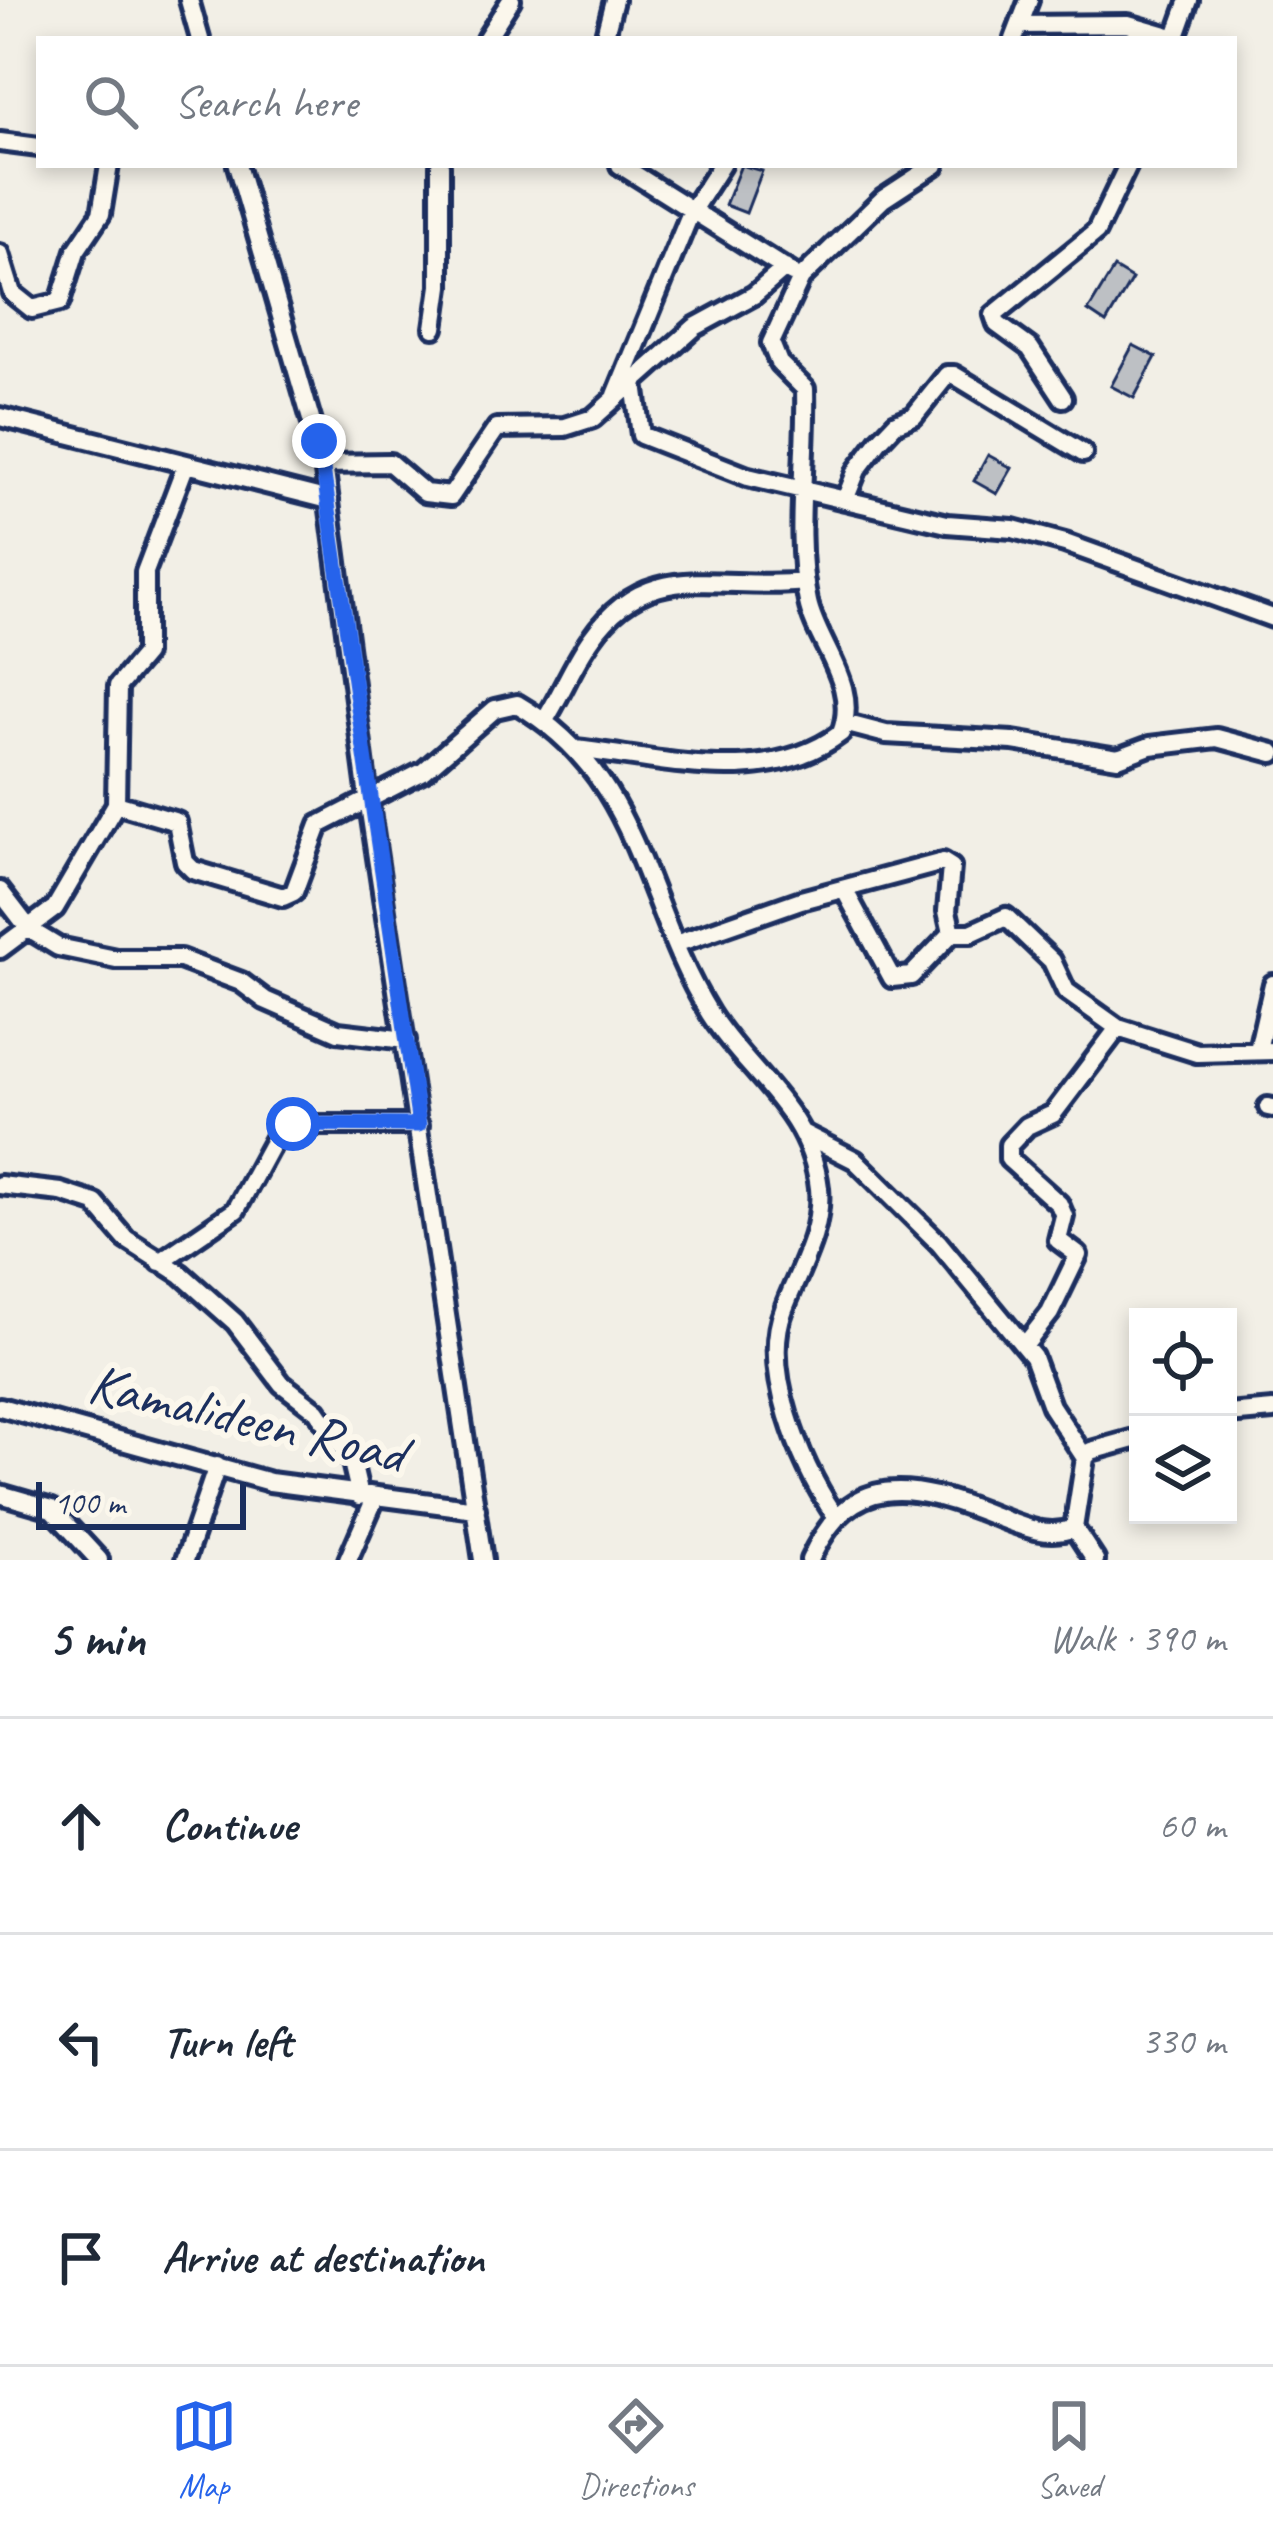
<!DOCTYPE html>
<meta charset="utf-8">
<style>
body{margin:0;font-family:Caveat,sans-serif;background:#f2f2f3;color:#1f2937}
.controls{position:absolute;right:36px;bottom:36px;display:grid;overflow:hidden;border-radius:0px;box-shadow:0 6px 18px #0003}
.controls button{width:108px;height:108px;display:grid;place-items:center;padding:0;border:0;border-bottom:3px solid #e0e1e3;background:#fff;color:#1f2937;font:60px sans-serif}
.scale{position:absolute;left:36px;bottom:30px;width:210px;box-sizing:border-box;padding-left:12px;border:6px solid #1b2f5e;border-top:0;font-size:33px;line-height:42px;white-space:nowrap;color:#1b2f5e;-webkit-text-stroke:9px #fbf7ec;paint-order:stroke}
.stop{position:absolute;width:36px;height:36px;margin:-27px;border:9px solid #2563eb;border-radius:50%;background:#fff}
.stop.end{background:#2563eb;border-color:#fff;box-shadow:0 3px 12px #0008}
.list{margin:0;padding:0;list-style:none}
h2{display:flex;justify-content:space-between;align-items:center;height:156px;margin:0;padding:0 48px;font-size:51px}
h2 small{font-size:39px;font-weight:400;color:#747a83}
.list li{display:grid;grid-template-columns:78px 1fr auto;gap:36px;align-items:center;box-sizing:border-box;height:216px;padding:0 48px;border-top:3px solid #e0e1e3}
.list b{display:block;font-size:45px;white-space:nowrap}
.list em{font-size:39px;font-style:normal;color:#747a83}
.icon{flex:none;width:66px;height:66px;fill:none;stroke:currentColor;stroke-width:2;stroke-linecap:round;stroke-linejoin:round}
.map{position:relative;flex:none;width:1273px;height:1560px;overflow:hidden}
.search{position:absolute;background:#fff;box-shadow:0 6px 18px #0003;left:36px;right:36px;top:36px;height:132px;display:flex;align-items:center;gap:30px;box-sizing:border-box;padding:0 42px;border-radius:0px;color:#747a83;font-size:45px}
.sheet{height:804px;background:#fff}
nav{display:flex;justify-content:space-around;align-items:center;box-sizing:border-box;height:168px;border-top:3px solid #e0e1e3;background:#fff;font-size:33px;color:#747a83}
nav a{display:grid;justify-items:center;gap:6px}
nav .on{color:#2563eb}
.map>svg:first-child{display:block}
.building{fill:#bdc0c4;stroke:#1b2f5e;stroke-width:3}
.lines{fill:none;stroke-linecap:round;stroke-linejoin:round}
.minor-casing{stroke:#1b2f5e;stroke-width:26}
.minor{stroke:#fbf7ec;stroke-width:16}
.route{stroke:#2563eb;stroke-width:15}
.labels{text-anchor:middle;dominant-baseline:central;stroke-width:12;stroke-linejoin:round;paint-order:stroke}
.street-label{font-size:57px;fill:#1b2f5e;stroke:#fbf7ec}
</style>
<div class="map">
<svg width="1273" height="1560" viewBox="0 0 1273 1560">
<rect width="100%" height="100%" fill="#f2efe6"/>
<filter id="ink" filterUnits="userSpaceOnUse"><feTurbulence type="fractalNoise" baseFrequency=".00833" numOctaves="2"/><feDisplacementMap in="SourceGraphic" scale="24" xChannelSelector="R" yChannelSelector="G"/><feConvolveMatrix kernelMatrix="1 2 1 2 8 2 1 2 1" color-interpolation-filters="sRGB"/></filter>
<g filter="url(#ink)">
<!-- building -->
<path class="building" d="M741,165L762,171L746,213L725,205Z
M1114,268L1132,279L1106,323L1088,311Z
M1133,345L1156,357L1134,398L1111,386Z
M988,455L1012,468L997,494L974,481Z"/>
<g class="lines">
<!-- minor casing -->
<g class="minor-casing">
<path id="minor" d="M189,0L200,39
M1020,25L1128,24L1176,38
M486,39L511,0
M604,39L614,0
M1014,39L1029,0
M1175,39L1189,0
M0,142L39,147
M237,165L324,464L368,798L483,1560
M620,165L792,273
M0,254L12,293L32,309L60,302L76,251L101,214L109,165
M434,328L440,286V165
M634,383L641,435L748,477L947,524L1013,529L1065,543L1273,618
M616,395L691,212L721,165
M1063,398L1030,348L997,324L994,315L1096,232L1128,165
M0,417L329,500
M324,464L390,463L425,493L451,496L497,428L565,427L593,418L695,327L754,295L785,268
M845,500L857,470L879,441L896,423L914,416L947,375H954L1083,453
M545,720C562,693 573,664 591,639C649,555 719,592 805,582
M844,723L886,734L1013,741L1118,758L1150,746L1217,738L1273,753
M575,749C659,758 767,790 841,733C860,685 817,645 808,602C794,536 807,458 805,389L779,363L771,343L801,278L883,199L935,165
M116,804L177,822L185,862L193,870L283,897L294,892L319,825L424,771L495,709L517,704C643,777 641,903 710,1014C748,1074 810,1110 819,1188C823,1232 799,1269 784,1309C760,1369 801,1464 834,1514
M844,889L892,978L911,976L952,933
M0,891L30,930L58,947L116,959H180L241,982L265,1000L338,1032L406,1040
M952,933H971L1006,917L1052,961L1066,991L1118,1028L1197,1053L1273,1051
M678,943L801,900L943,862L951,867L947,911L952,933
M0,949L55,908L116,804L118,686L145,654V572L186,464
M1258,1050L1273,984
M1268,1107L1273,1108
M804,1134L855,1160L939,1243L1033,1357L1051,1406L1085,1458
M0,1185L61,1192L95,1203L126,1239L181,1274L235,1322L282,1384L317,1411L352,1462L360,1496
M160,1262L236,1210L282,1125H419
M1025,1345L1050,1313L1078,1255L1058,1240L1064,1216L1059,1204L1009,1159V1145L1027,1126L1053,1114L1118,1028
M0,1407L270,1482L476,1509
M1228,1414L1273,1410
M0,1494L52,1509L99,1560
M1074,1528L1095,1560
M185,1560L217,1466
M348,1560L375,1498
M810,1560C851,1470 911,1483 992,1515C1019,1525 1046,1539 1074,1528L1085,1458L1091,1451L1138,1438"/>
</g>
<!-- minor -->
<use href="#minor" class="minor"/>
</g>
</g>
<g class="lines" filter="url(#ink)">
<!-- route -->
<path class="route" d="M293,1124L419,1125L319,441"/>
</g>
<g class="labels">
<!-- street labels -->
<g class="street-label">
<text transform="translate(247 1418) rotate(13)">Kamalideen Road</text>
</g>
</g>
</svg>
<div class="controls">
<button><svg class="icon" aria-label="locate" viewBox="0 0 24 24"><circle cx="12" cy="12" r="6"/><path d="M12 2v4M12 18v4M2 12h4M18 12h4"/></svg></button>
<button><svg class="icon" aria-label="layers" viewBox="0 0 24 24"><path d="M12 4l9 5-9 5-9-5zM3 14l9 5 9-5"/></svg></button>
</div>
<div class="scale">100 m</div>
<div class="stop" style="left:293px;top:1124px"></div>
<div class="stop end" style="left:319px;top:441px"></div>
<div class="search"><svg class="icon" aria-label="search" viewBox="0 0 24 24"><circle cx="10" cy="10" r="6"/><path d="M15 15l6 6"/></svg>Search here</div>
</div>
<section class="sheet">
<h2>5 min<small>Walk · 390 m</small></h2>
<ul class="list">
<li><svg class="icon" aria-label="ahead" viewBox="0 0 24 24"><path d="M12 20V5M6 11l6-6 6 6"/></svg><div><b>Continue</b></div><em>60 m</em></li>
<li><svg class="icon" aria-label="left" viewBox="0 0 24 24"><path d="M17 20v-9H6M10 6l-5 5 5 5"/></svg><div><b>Turn left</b></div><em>330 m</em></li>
<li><svg class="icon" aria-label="arrive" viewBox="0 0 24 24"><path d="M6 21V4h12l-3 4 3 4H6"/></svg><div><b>Arrive at destination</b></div></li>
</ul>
</section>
<nav>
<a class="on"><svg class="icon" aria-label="map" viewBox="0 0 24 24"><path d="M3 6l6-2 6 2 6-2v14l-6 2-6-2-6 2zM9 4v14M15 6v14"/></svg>Map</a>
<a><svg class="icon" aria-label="directions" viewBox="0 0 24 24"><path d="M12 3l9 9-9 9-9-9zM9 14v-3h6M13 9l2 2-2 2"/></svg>Directions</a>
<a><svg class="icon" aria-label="saved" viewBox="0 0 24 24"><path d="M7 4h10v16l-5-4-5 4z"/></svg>Saved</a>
</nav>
